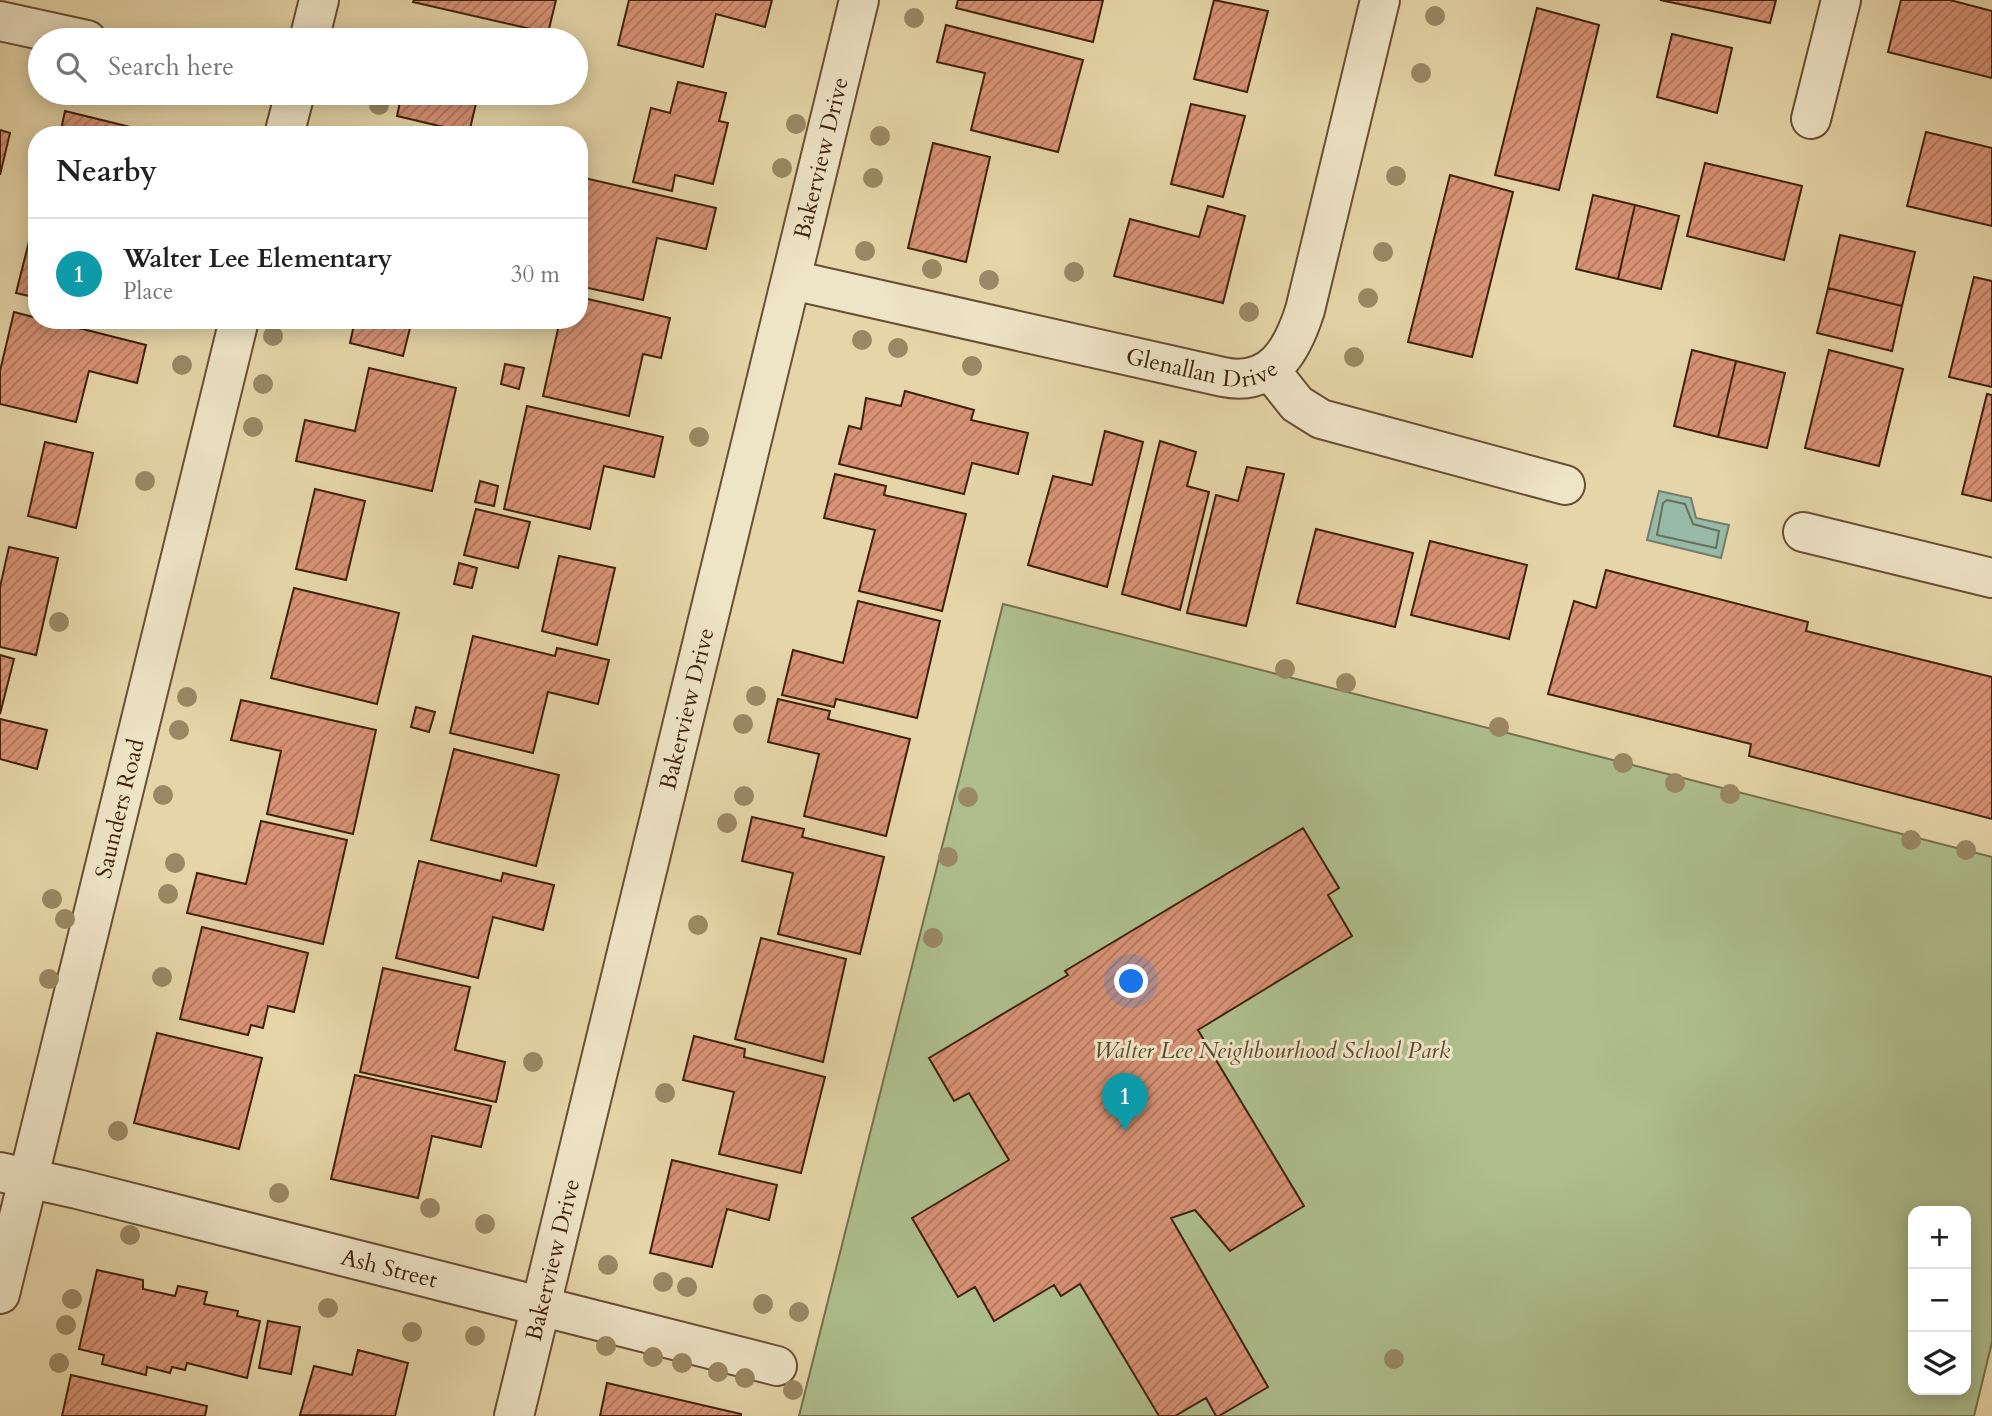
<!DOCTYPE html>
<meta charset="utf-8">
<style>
body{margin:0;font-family:Cardo,serif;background:#f6f6f6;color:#202124}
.controls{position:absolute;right:21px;bottom:21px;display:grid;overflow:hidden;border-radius:14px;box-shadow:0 4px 18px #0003}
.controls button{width:63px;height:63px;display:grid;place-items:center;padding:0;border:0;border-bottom:2px solid #e0e0e0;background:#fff;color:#202124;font:35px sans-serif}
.you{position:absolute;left:1132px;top:982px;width:24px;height:24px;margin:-18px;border:5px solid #fff;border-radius:50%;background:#1a73e8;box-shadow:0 0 0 10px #1a73e833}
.badge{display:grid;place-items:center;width:46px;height:46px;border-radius:50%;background:#8f2418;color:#fff;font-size:23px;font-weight:700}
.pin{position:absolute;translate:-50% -58px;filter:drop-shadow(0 2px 4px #0008)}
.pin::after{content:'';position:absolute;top:37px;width:24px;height:21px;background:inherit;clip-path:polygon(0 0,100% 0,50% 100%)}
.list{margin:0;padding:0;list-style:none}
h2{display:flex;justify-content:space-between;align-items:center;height:91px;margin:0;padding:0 28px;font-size:30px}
h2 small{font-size:23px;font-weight:400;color:#757577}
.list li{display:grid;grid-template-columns:46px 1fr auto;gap:21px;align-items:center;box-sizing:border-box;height:112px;padding:0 28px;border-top:2px solid #e0e0e0}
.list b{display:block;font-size:26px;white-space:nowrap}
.list p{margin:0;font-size:23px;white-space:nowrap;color:#757577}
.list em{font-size:23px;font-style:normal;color:#757577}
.icon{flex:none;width:38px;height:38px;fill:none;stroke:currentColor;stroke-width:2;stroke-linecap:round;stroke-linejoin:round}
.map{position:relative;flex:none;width:1992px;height:1416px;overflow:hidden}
.search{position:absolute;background:#fff;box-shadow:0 4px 18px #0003;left:28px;top:28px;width:560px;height:77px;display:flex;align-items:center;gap:18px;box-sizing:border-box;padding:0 24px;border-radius:38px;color:#757577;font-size:26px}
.panel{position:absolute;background:#fff;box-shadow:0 4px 18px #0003;left:28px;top:126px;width:560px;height:203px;border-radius:28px}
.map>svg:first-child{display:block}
.park{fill:#aebe8d;stroke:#77704c;stroke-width:2;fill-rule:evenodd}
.water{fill:#96b9a8;stroke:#747d6a;stroke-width:2}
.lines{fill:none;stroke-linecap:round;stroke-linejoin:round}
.shore{stroke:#6b6e5a;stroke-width:2}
.building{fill:url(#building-hatch);stroke:#40220c;stroke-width:2}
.minor-casing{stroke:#694f33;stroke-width:42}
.minor{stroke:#eee4c6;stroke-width:38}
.tree{fill:#9a8864}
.labels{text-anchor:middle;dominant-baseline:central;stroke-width:6;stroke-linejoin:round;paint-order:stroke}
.street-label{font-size:23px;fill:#40220c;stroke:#eee4c6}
.park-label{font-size:23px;font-style:italic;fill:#5c492c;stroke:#eee4c6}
</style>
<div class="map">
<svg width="1992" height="1416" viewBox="0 0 1992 1416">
<defs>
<pattern id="building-hatch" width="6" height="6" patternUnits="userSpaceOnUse" patternTransform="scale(1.75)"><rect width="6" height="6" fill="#d89275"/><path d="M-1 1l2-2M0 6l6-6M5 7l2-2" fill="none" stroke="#b1775e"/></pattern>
</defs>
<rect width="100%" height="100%" fill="#e5d5a8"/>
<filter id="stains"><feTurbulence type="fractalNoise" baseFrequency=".00286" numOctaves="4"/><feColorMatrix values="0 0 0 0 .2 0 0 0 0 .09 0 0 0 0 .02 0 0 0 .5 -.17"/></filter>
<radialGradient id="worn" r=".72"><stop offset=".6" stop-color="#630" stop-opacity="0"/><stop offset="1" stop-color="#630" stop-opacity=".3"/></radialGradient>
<!-- park -->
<path class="park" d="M1003,604L1992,857V1342L1974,1416H799ZM1913,1211H1966V1390H1913Z"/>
<!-- water -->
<path class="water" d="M1659,491L1691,498L1696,518L1729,525L1721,558L1647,540Z"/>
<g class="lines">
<!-- shore -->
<path class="shore" d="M1667,500L1685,504L1693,524L1719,531L1716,548L1657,535L1663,503Z"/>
</g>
<!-- building -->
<path class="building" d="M414,0H556L548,33L413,2Z
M629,0H772L765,27L716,14L703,67L618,45Z
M958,0H1103L1093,42L956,8Z
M1214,0L1268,11L1247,92L1194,79Z
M1660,0H1776L1770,23Z
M1901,0H1950L1992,11V78L1888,52Z
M1537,8L1599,25L1559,190L1495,175Z
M946,25L1083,60L1058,152L971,130L985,73L937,62Z
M493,31L531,40H490Z
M1672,34L1732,48L1717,113L1657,97Z
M678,82L726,93L719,121L728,123L713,184L675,175L672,191L633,182L651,108L670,113Z
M402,93H463L462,95L477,99L469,133L397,116Z
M1191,104L1245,116L1223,197L1171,184Z
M65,111L163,135H60Z
M0,130L10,133L0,175Z
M1926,132L1992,148V226L1907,206Z
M933,143L990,157L966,262L908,248Z
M1705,163L1802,186L1784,260L1687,236Z
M1450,175L1513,192L1472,357L1408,342Z
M580,177L716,208L706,249L657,238L643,300L579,286Z
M1593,195L1635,205L1618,279L1576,269Z
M1635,205L1679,216L1661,289L1618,279Z
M1208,206L1245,216L1223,303L1114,276L1130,219L1199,237Z
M37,210V298L16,293Z
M1840,235L1915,252L1902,306L1828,288Z
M1974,277L1992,281V387L1949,377Z
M1828,288L1902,306L1892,351L1817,333Z
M579,297L670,318L661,358L643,354L629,416L543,396L560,320H579Z
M14,312L37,318V320H47L146,345L137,383L89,371L76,422L0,404V371Z
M125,320H149L148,326Z
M355,320H412L403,356L350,343Z
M1692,350L1736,361L1718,437L1674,426Z
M1829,350L1903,369L1879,466L1805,448Z
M1736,361L1785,373L1767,448L1718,437Z
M505,364L524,368L519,389L501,384Z
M369,368L456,388L432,491L296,461L305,420L355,431Z
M905,391L974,410L971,420L1028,433L1018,474L972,463L964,494L839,464L849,426L861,429L866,398L901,406Z
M1987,394L1992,395V501L1962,494Z
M527,406L663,437L654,477L604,466L590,529L504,509Z
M1105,431L1143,442L1107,587L1028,565L1053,476L1092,485Z
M1160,441L1196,452L1187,486L1209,492L1180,610L1122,594Z
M45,442L93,453L76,528L28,516Z
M1247,467L1284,474L1246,626L1187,613L1216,495L1238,501Z
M835,474L886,486L884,495L966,514L942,611L859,591L875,530L824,518Z
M480,481L498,486L494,506L475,502Z
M315,489L365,501L346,580L296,569Z
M476,509L530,522L518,568L464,555Z
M1316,529L1413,553L1395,627L1297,603Z
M1430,541L1527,565L1509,639L1411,615Z
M9,547L58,558L36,655L0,647V587Z
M559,556L615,568L597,645L542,631Z
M459,563L477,568L472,588L454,584Z
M1606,570L1808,622L1806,631L1992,677V819L1749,756L1751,744L1548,694L1574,601L1596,608Z
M294,588L399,613L377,704L271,678Z
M858,601L940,621L917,718L836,699L834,707L782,695L793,650L843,663Z
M473,636L555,656L557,648L609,660L598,704L548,692L533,753L450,733Z
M0,655L14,659L0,714Z
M778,699L830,711L828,719L910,739L886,836L804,816L819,754L768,742Z
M241,700L376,730L353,834L267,814L281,751L231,740Z
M416,707L435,712L429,732L411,727Z
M0,719L47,730L37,769L0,759Z
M454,749L559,775L536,866L431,840Z
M752,817L804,829L802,837L884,857L860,954L778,934L793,873L742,861Z
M261,821L347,840L323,944L187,913L197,873L246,884Z
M1303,828L1339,888L1328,895L1352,936L1198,1030L1304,1206L1230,1251L1195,1210L1171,1218L1268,1387L1219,1416H1216L1206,1398L1175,1416H1159L1080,1284L1061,1296L1054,1285L994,1321L975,1287L958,1297L912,1218L1009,1160L969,1093L954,1101L929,1058L1068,975L1065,971Z
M419,861L501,881L503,873L554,885L543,930L493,917L478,978L396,958Z
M202,927L308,953L294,1012L268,1006L263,1028L251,1025L248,1035L180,1019Z
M761,938L846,959L823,1062L735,1039Z
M383,968L470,987L455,1050L505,1062L496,1102L360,1072Z
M157,1033L262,1058L239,1149L134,1123Z
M694,1036L745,1049L744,1057L825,1077L801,1173L719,1154L734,1092L683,1080Z
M355,1075L491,1106L481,1147L432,1136L418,1198L331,1179Z
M672,1160L777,1185L769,1220L727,1209L712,1267L650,1253Z
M97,1270L143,1280V1289L175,1296L178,1286L207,1292L204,1304L238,1311L237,1316L260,1321L247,1378L187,1363L185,1370L172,1367L170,1373L147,1367L146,1375L102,1364L104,1355L79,1349Z
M268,1321L300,1327L291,1374L259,1368Z
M358,1350L408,1363L395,1416L300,1415L314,1366L352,1375Z
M71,1375L207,1406L205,1416H62Z
M607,1383L741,1414V1416H600Z"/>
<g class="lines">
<!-- minor casing -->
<g class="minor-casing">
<g id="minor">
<path d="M0,21L87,40"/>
<path d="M309,40L319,0"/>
<path d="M1811,119L1841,0"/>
<path d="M284,135L295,93"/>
<path id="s1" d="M792,280L1223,377C1272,387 1292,351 1305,310L1380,0"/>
<path d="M1270,370L1297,404L1321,419L1565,485"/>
<path d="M1803,532L1992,578"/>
<path id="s2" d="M0,1172L77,1189L777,1366"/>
<path id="s3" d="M0,1294L239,320"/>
<path id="s4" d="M514,1416L859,0"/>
</g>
</g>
<!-- minor -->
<use href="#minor" class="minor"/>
</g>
<!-- trees -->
<g class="tree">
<circle cx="1435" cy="16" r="10"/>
<circle cx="914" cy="18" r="10"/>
<circle cx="1421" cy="73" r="10"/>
<circle cx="379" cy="105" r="10"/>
<circle cx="796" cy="124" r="10"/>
<circle cx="880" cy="136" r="10"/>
<circle cx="782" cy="168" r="10"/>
<circle cx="1396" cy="176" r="10"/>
<circle cx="873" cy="178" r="10"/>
<circle cx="865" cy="251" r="10"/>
<circle cx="1383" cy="252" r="10"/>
<circle cx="932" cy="269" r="10"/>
<circle cx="1074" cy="272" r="10"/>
<circle cx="989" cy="280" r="10"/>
<circle cx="1368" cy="298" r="10"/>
<circle cx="1249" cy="312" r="10"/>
<circle cx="273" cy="336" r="10"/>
<circle cx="862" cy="340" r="10"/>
<circle cx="898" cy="348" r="10"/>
<circle cx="1354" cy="357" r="10"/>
<circle cx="182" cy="365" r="10"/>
<circle cx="972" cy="366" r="10"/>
<circle cx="263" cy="384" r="10"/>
<circle cx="253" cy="427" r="10"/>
<circle cx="699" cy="437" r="10"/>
<circle cx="145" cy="481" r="10"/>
<circle cx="59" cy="622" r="10"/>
<circle cx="1285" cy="669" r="10"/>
<circle cx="1346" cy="683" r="10"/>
<circle cx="756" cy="696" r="10"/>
<circle cx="187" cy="697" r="10"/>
<circle cx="743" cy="724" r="10"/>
<circle cx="1499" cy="727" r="10"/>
<circle cx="179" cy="730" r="10"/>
<circle cx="1623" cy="763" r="10"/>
<circle cx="1675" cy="783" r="10"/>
<circle cx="1730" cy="794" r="10"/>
<circle cx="163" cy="795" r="10"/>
<circle cx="744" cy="796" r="10"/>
<circle cx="968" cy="797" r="10"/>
<circle cx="727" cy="823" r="10"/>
<circle cx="1911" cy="840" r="10"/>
<circle cx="1966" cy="850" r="10"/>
<circle cx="948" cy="857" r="10"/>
<circle cx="175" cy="863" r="10"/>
<circle cx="168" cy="894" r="10"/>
<circle cx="52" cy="899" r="10"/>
<circle cx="65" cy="919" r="10"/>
<circle cx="698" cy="925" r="10"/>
<circle cx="933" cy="938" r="10"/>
<circle cx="162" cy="977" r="10"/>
<circle cx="49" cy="979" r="10"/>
<circle cx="533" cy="1062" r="10"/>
<circle cx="665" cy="1093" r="10"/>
<circle cx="118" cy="1131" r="10"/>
<circle cx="279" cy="1193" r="10"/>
<circle cx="430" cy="1208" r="10"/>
<circle cx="485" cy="1224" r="10"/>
<circle cx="130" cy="1235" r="10"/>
<circle cx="608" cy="1265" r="10"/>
<circle cx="663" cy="1282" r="10"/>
<circle cx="687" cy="1287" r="10"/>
<circle cx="72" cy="1299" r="10"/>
<circle cx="763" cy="1304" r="10"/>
<circle cx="328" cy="1308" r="10"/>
<circle cx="799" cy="1312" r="10"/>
<circle cx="66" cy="1325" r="10"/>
<circle cx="412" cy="1332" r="10"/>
<circle cx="475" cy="1336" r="10"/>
<circle cx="606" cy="1346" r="10"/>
<circle cx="653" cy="1357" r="10"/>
<circle cx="1394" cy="1359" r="10"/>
<circle cx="59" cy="1363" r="10"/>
<circle cx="682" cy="1363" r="10"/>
<circle cx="718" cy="1372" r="10"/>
<circle cx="745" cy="1378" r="10"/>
<circle cx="793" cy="1390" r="10"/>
</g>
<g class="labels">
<!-- street labels -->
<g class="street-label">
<text stroke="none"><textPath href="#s4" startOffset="1295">Bakerview Drive</textPath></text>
<text stroke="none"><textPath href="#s1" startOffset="420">Glenallan Drive</textPath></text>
<text stroke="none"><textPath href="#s4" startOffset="728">Bakerview Drive</textPath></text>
<text stroke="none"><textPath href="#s3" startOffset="500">Saunders Road</textPath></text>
<text stroke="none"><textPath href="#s4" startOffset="161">Bakerview Drive</textPath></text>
<text stroke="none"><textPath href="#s2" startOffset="401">Ash Street</textPath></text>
</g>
<!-- park labels -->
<g class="park-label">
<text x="1272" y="1050">Walter Lee Neighbourhood School Park</text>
</g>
</g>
<rect width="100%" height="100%" filter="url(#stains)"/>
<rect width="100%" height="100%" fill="url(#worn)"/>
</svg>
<div class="controls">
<button>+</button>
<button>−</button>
<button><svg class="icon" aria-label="layers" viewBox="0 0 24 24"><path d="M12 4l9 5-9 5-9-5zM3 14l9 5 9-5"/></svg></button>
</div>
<div class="you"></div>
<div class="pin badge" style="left:1125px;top:1131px;background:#0f9aa8">1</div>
<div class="search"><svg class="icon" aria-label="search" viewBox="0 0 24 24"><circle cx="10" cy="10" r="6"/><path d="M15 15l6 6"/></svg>Search here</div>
<section class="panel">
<h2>Nearby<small></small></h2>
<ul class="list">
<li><span class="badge" style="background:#0f9aa8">1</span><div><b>Walter Lee Elementary</b><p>Place</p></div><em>30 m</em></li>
</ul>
</section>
</div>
